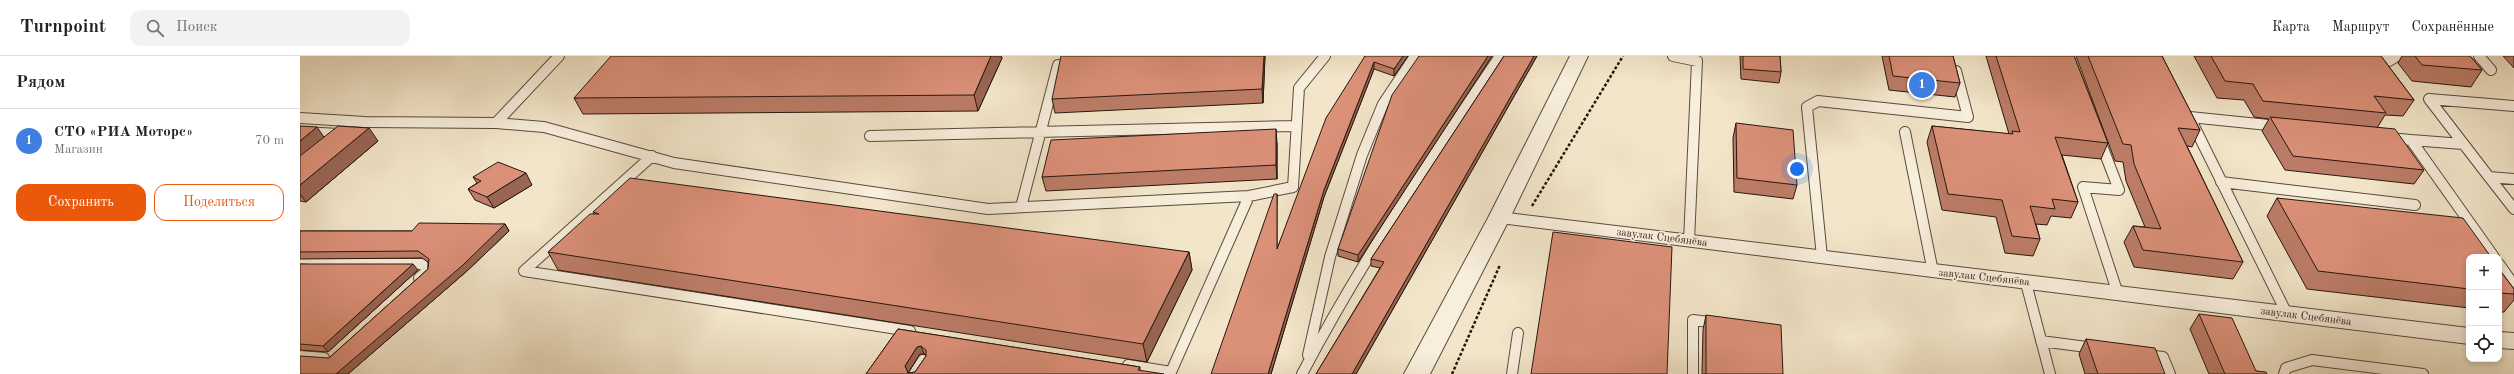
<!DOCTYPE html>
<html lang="ru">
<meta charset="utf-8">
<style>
body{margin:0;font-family:"Old Standard TT",serif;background:#f2f2f2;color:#222}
.controls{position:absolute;right:12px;bottom:12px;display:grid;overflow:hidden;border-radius:8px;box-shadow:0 2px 6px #0003}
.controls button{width:36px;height:36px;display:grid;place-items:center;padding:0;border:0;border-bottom:1px solid #e0e0e0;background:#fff;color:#222;font:20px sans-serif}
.you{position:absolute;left:1497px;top:113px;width:14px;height:14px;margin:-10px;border:3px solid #fff;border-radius:50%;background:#1a73e8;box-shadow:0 0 0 6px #1a73e833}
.badge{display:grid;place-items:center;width:26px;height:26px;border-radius:50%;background:#ea580c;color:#fff;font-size:13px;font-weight:700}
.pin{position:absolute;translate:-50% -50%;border:2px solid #fff;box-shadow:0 1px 4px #0006}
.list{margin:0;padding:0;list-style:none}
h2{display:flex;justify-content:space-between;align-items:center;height:52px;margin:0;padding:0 16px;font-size:17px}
h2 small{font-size:13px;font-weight:400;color:#767676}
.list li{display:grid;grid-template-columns:26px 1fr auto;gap:12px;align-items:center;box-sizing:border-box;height:64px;padding:0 16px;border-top:1px solid #e0e0e0}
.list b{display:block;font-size:15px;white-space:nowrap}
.list p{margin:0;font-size:13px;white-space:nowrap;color:#767676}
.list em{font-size:13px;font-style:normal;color:#767676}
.actions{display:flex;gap:8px;padding:12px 16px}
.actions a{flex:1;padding:9px 0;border:1px solid #ea580c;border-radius:12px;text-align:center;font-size:14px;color:#ea580c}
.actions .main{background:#ea580c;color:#fff}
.icon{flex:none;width:22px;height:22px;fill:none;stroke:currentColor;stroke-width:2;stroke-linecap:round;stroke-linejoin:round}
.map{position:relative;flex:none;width:2214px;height:318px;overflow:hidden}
header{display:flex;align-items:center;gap:24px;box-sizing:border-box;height:56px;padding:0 20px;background:#fff;border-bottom:1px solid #e0e0e0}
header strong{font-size:19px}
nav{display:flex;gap:22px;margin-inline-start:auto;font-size:14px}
.search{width:280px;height:36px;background:#f2f2f2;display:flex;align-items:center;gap:10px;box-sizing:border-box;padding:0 14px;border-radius:12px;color:#767676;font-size:15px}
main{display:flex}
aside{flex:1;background:#fff}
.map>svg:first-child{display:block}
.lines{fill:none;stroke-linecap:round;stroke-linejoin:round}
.service-casing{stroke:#5a4a3d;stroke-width:12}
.minor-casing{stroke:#5a4a3d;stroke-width:2}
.tertiary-casing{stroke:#5a4a3d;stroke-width:2}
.path{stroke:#28170e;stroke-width:2.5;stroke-dasharray:3 2;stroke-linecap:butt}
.service{stroke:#f7eedc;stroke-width:10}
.minor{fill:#f7eedc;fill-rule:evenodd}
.tertiary{fill:#f7eedc;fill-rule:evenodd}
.wall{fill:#bc7c67;stroke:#28170e;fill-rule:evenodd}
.shaded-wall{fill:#996554;stroke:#28170e}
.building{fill:#db9078;stroke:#28170e;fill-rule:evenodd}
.labels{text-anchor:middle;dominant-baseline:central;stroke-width:3.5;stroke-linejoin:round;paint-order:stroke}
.street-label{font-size:11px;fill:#28170e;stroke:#f7eedc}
</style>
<header>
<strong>Turnpoint</strong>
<div class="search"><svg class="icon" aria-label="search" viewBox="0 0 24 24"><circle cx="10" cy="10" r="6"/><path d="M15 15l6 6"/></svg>Поиск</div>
<nav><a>Карта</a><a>Маршрут</a><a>Сохранённые</a></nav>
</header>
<main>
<aside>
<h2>Рядом<small></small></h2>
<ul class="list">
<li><span class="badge" style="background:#3f7fe0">1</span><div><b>СТО «РИА Моторс»</b><p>Магазин</p></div><em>70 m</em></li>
</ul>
<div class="actions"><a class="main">Сохранить</a><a>Поделиться</a></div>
</aside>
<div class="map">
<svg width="2214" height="318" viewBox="0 0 2214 318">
<rect width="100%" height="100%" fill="#f2e5c9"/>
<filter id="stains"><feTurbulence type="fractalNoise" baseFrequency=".005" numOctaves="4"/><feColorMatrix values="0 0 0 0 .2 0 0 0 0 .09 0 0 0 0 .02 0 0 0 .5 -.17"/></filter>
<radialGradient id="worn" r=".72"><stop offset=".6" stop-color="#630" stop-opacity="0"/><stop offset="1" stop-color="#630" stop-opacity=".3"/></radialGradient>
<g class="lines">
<!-- service casing -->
<g class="service-casing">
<path id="service" d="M1373,0L1397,5L1389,185
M2179,0L2191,14
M2070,4L2089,5L2097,0
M2214,50L2129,43L2189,121L2214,123
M1890,61L1978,70
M0,62L65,66L196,67L244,71L374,107L688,153L949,140L993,131L999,32L1025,0
M1892,66L1987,258
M196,67L259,0
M0,76L40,78
M1605,76L1633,216
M570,80L996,70
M1799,82L1819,134L1783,131L1818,238
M2089,82L2111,84
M2163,88L2111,84L2194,201
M352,100L224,215L610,275
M2189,121L2214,153
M1921,126L2115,149
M721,151L758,9
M1522,201L1507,51L1518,45L1668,61L1656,15
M0,208H122L128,214L119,222
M2199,208L2214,229
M1726,227L1750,318
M1741,285L1794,292
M1008,299L1030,201L1062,99L1083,48L1115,0
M1846,299L1863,301L1870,318
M0,300L24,302
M828,309L871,316L949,140
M614,318L623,304
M1002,318C1060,207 1130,104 1200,0
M1212,318L1218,277
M1393,318V264L1417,267
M1984,318L1986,312L2012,304L2123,318"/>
</g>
<!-- minor casing -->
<g class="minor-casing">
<path id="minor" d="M1199,156L2169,272V288L1192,166L1189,162L1192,158Z
M2199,276L2214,277V293L2199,292Z"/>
</g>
<!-- tertiary casing -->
<g class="tertiary-casing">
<path id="tertiary" d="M1270,0H1288L1210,162L1130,318H1104L1188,162Z"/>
</g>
<!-- path -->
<path class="path" d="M1232,150L1323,0
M1152,318L1200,209"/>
<!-- service -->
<use href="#service" class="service"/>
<!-- minor -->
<use href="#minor" class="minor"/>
<!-- tertiary -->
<use href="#tertiary" class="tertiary"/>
</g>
<!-- wall -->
<path class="wall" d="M691,0H701L702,2L678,55L283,58L274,42Z
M965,0L963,47L755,57L752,43Z
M1065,0H1108L1094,20L1074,13L1024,141L971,318L977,138V192Z
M1119,0H1192L1058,206L1038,200V193Z
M1204,0H1237L1056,318H1016L1080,212L1071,210V203Z
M1440,0H1480L1481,16L1479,27L1441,23Z
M1582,0H1653L1660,27L1655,41L1589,34Z
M1686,0H1774L1808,87L1801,103L1762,99L1778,146L1771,162L1751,160L1747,169L1736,168L1740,183L1733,200L1705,197L1696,161L1642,154L1627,86L1632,70L1709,78Z
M1776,0H1862L1900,74L1892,91L1887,90L1943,206L1933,223L1834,211L1824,186L1833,170L1845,171L1826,125L1823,106L1815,105Z
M1894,0H2081L2114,44L2103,60L2085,59L2077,72L2124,114L2114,128L1985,114L1962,75L1969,63L1954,61L1944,44L1917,42Z
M2102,0H2170L2182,14L2171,31L2112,25L2098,7Z
M2203,0H2214V12Z
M1436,67L1497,129L1493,143L1434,136L1433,82Z
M0,70L24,81L78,85L6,146L0,145Z
M977,87V123L746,135L742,121Z
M173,121L232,129L194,152L175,144L168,133L177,127Z
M1977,142L2169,201V252L2007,233L1967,160Z
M293,156L889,196L892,214L847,306L258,214L248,196L294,158Z
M205,168L209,175L167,215L48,318H0L29,302L128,213V206L122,202L0,203V175H112Z
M0,208L118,214L28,296L0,294Z
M2199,213L2214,233V244L2204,256H2199Z
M1899,258L1956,315L1967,318H1909L1890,273Z
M1406,259L1483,318H1402L1403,274Z
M598,273L840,311V315L566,318ZM620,298H624L626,299V300L615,316L608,317Z
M1786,283L1865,318H1785L1779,298Z"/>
<!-- shaded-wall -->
<path class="shaded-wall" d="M691,0H701L702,2L678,55L674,39Z
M964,0H965L963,47L962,33Z
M1103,0H1108L1094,20V13Z
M1188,0H1192L1058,206V199Z
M1234,0H1237L1056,318H1052Z
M1074,6V13L1024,141L971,318H968L1024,134Z
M17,71L26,84L0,106V85Z
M69,72L78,85L6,146L0,138V129Z
M976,73L977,87V123L976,109Z
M226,117L232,129L194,152L187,141Z
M205,168L209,175L167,215L48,318H36Z
M889,196L892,214L847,306L843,288Z
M113,208L118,214L28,296L23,290Z
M621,290L624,298H620L608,317L605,310L617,291Z"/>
<!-- building -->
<path class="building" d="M311,0H691L674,39L274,42Z
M761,0H964L962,33L752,43Z
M1065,0H1103L1094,13L1074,6L1024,134L968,318H911L974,138H977V193L1026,62Z
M1119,0H1188L1058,199L1038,193L1092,39Z
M1204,0H1234L1052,318H1016L1084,206L1071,203Z
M1443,0H1480L1481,16L1443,13Z
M1589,0H1653L1660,27L1593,20Z
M1696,0H1774L1808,87L1755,81L1778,146L1752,143L1755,153L1730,150L1740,183L1712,180L1702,144L1648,138L1632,70L1713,78L1712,75L1720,76Z
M1788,0H1862L1900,74L1878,72L1943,206L1843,194L1833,170L1861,173L1834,108L1831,89L1823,88Z
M1911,0H2081L2114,44L2074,40L2086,57L1963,45L1953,28L1925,25Z
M2115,0H2170L2182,14L2122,9Z
M1970,61L2095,73L2124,114L1993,100Z
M1436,67L1493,74L1497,129L1437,122Z
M0,70L17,71L0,85Z
M38,70L69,72L0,129V100Z
M976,73V109L742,121L751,84Z
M198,106L226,117L187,141L168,133L181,125L173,121Z
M330,122L889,196L843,288L248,196L290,158H299L293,156Z
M1977,142L2163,162L2191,201H2169V233L2018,215Z
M119,167L205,168L163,209L36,318H0V300L29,302L128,213L129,203L118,195L0,196V175H112Z
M1253,176L1372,191L1367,318H1231Z
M0,208H113L23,290L0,288Z
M2199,213L2214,233V238L2199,237Z
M1899,258L1932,262L1956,315L1966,316L1967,318H1925Z
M1406,259L1481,269L1483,318H1406Z
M598,273L840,311L838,314L864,318H566ZM621,290L626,294V300L615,316L608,317L605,310L617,291Z
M1786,283L1855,292L1865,318H1798Z"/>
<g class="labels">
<!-- street labels -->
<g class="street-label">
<text transform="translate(1362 182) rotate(7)">завулак Сцебянёва</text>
<text transform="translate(1684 222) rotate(6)">завулак Сцебянёва</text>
<text transform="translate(2006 261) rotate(7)">завулак Сцебянёва</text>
</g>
</g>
<rect width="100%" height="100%" filter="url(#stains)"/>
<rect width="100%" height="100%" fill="url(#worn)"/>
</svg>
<div class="controls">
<button>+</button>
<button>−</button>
<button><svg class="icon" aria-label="locate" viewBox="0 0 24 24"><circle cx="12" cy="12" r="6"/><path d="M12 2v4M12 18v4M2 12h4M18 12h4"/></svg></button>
</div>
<div class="you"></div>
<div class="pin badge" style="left:1622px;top:29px;background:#3f7fe0">1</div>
</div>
</main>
